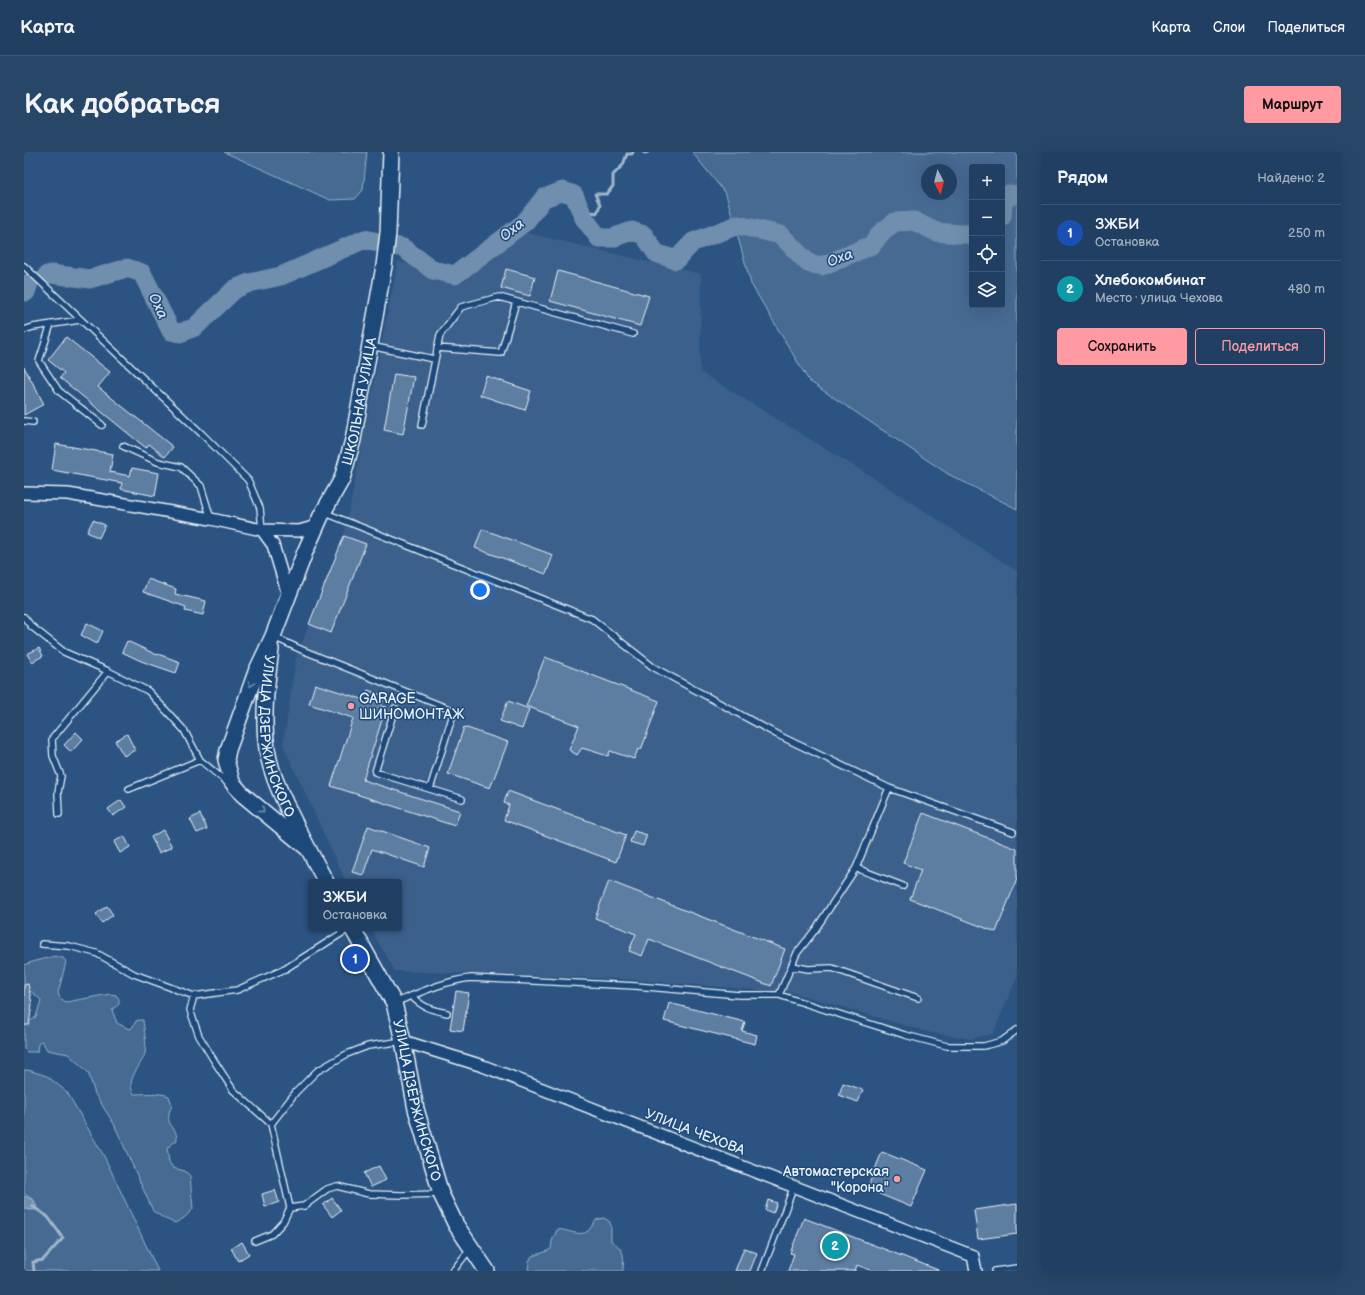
<!DOCTYPE html>
<html lang="ru">
<meta charset="utf-8">
<style>
body{margin:0;font-family:"Balsamiq Sans",sans-serif;background:#284668;color:#f1f3f6}
.controls{position:absolute;right:12px;top:12px;display:grid;overflow:hidden;border-radius:4px;box-shadow:0 4px 16px #0002}
.controls button{width:36px;height:36px;display:grid;place-items:center;padding:0;border:0;border-bottom:1px solid #3d5877;background:#203f62;color:#f1f3f6;font:20px sans-serif}
.compass{position:absolute;left:897px;top:12px;width:36px;height:36px;border-radius:50%;background:#203f62;box-shadow:0 4px 16px #0002;rotate:173deg}
.you{position:absolute;left:456px;top:438px;width:14px;height:14px;margin:-10px;border:3px solid #fff;border-radius:50%;background:#1a73e8;box-shadow:0 0 0 6px #1a73e833}
.badge{display:grid;place-items:center;width:26px;height:26px;border-radius:50%;background:#ff9aa2;color:#fff;font-size:13px;font-weight:700}
.pin{position:absolute;translate:-50% -50%;border:2px solid #fff;box-shadow:0 1px 4px #0006}
.popup{position:absolute;left:284px;top:727px;width:94px;height:52px;box-sizing:border-box;display:grid;place-content:center;border-radius:4px;background:#203f62;filter:drop-shadow(0 1px 3px #0005);font-size:13px;white-space:nowrap;color:#a2afbe}
.popup b{font-size:15px;color:#f1f3f6}
.popup::after{content:'';position:absolute;left:50%;top:100%;margin-left:-8px;border:8px solid transparent;border-top-color:#203f62}
.list{margin:0;padding:0;list-style:none}
h2{display:flex;justify-content:space-between;align-items:center;height:52px;margin:0;padding:0 16px;font-size:17px}
h2 small{font-size:13px;font-weight:400;color:#a2afbe}
.list li{display:grid;grid-template-columns:26px 1fr auto;gap:12px;align-items:center;box-sizing:border-box;height:56px;padding:0 16px;border-top:1px solid #3d5877}
.list b{display:block;font-size:15px;white-space:nowrap}
.list p{margin:0;font-size:13px;white-space:nowrap;color:#a2afbe}
.list em{font-size:13px;font-style:normal;color:#a2afbe}
.actions{display:flex;gap:8px;padding:12px 16px}
.actions a{flex:1;padding:9px 0;border:1px solid #ff9aa2;border-radius:4px;text-align:center;font-size:14px;color:#ff9aa2}
.actions .main{background:#ff9aa2;color:#111}
.icon{flex:none;width:22px;height:22px;fill:none;stroke:currentColor;stroke-width:2;stroke-linecap:round;stroke-linejoin:round}
.map{position:relative;flex:none;width:993px;height:1119px;overflow:hidden;border-radius:4px}
header{display:flex;align-items:center;gap:24px;box-sizing:border-box;height:56px;padding:0 20px;background:#203f62;border-bottom:1px solid #3d5877}
header strong{font-size:19px}
nav{display:flex;gap:22px;margin-inline-start:auto;font-size:14px}
.intro{display:flex;align-items:center;justify-content:space-between;box-sizing:border-box;height:96px;padding:0 24px}
h1{margin:0;font-size:28px}
.button{padding:10px 18px;border-radius:4px;background:#ff9aa2;color:#111;font-size:14px;font-weight:700}
main{display:flex;gap:24px;padding:0 24px}
aside{flex:1;background:#203f62;border-radius:4px;box-shadow:0 4px 16px #0002}
.map>svg:first-child{display:block}
.built{fill:#3a608b}
.green{fill:#476b93;stroke:#98aec6;fill-rule:evenodd}
.water{fill:#708ead;stroke:#a0b6cb}
.lines{fill:none;stroke-linecap:round;stroke-linejoin:round}
.stream{stroke:#a0b6cb;stroke-width:3}
.river{stroke:#708ead;stroke-width:19}
.building{fill:#5d7da1;stroke:#e8f1f8}
.lane-casing{stroke:#e8f1f8;stroke-width:8}
.street-casing{stroke:#e8f1f8;stroke-width:14}
.secondary-casing{stroke:#e8f1f8;stroke-width:18}
.lane{stroke:#1f4a7a;stroke-width:5.5}
.street{stroke:#1f4a7a;stroke-width:11}
.secondary{stroke:#1f4a7a;stroke-width:15}
.oneway{stroke:#6f8dac}
.poi-dot{fill:#ff9aa2;stroke:#1f4a7a;stroke-width:1.5}
.labels{text-anchor:middle;dominant-baseline:central;stroke-width:3;stroke-linejoin:round;paint-order:stroke}
.street-label{font-size:14px;fill:#e8f1f8;stroke:#1f4a7a}
.poi-label{font-size:14px;fill:#e8f1f8;stroke:#1f4a7a;text-anchor:start}
.water-label{font-size:15px;font-style:italic;fill:#d0dde9;stroke:#1f4a7a}
</style>
<header>
<strong>Карта</strong>
<nav><a>Карта</a><a>Слои</a><a>Поделиться</a></nav>
</header>
<div class="intro"><h1>Как добраться</h1><a class="button">Маршрут</a></div>
<main>
<div class="map">
<svg width="993" height="1119" viewBox="0 0 993 1119">
<rect width="100%" height="100%" fill="#2b5482"/>
<filter id="ink" filterUnits="userSpaceOnUse"><feTurbulence type="fractalNoise" baseFrequency=".025" numOctaves="2"/><feDisplacementMap in="SourceGraphic" scale="8" xChannelSelector="R" yChannelSelector="G"/><feConvolveMatrix kernelMatrix="1 2 1 2 8 2 1 2 1" color-interpolation-filters="sRGB"/></filter>
<g filter="url(#ink)">
<!-- built -->
<path class="built" d="M494,79L677,122L676,220L845,323L993,419V825L969,882L946,887L903,880L771,841L600,827L371,819L346,776H375V730H322L259,593L272,506L320,384L374,109L426,125Z"/>
<!-- green -->
<path class="green" d="M200,0H343L339,38L331,47L306,48Z
M668,0H993V357L924,322L785,229L727,132L702,42ZM948,15H978V153H948ZM903,18H927V42H903Z
M31,804L39,806L42,810L34,841L36,846L42,850L86,842L92,843L95,847V852L88,858L93,871L105,877L108,876L112,869L116,868H119C120,878 123,892 121,901C118,914 100,928 110,942C121,942 134,940 145,944L148,953C138,975 153,972 153,988L143,996L145,1010L149,1016L161,1019L166,1024L169,1057L160,1066L151,1071L141,1067L129,1059L90,972L71,942L64,920L44,902L23,898L18,889L14,892L13,900H3L0,897V877L2,872L12,865L17,848L8,840L0,838V813L11,809Z
M0,918H4L23,924L43,940L81,1006L134,1119H0V1057L8,1058L13,1055L10,1048L0,1042Z
M580,1066L586,1070L587,1075V1089C601,1098 600,1102 599,1119H504L505,1109L508,1104L521,1100L527,1097L528,1089L533,1078C542,1076 555,1086 564,1079C567,1076 570,1071 572,1068Z"/>
<!-- water -->
<path class="water" d="M0,1044L9,1048L12,1055L11,1058L0,1057Z"/>
<g class="lines">
<!-- stream -->
<path class="stream" d="M619,0L621,1L624,0
M560,66L567,60L573,61L576,53L571,42H583L589,34V23L599,13L603,2H608L609,0
M8,1054L24,1065L39,1086L19,1108L9,1110L10,1119"/>
<!-- river -->
<path class="river" d="M978,65L979,52L985,42L993,43
M23,123L27,122L66,127L103,116L118,121L147,179L156,181L171,175L211,137L225,131L257,124L341,87L379,96L409,118L431,123L501,70L520,46L539,39L550,43L560,66L575,86H588L608,79L620,83L632,101L652,108L669,90L714,73L757,83L784,111L798,114L848,93L857,81L871,70L890,69L912,80L936,82H948
M0,140H2L5,131"/>
</g>
<!-- building -->
<path class="building" d="M482,117L511,125L506,144L477,136Z
M534,119L625,144L616,174L526,149Z
M42,185L86,220L74,235L149,295L141,305L125,292L122,296L36,226L40,221L24,208Z
M0,215L20,252L0,263Z
M370,222L390,225L379,282L360,278Z
M462,224L507,239L501,258L456,243Z
M32,292L89,302L86,320L106,324L108,316L135,321L131,344L97,337L98,331L28,318Z
M69,368L81,373L75,386L63,380Z
M458,377L529,403L522,422L451,396Z
M320,384L342,392L307,481L285,472Z
M124,427L152,437L151,442L182,449L179,463L161,459L162,455L119,440Z
M63,471L79,479L73,492L57,483Z
M103,489L133,503L134,502L156,510L152,521L117,509L98,500Z
M15,496L19,504L8,510L3,502Z
M521,505L635,549L617,598L614,597L610,607L586,599L584,604L558,596L553,603L545,598L555,574L502,554Z
M291,532L341,548L344,538L360,544L357,554L362,555L339,628L436,659L431,674L307,634L329,566L285,552Z
M484,549L505,557L498,577L476,569Z
M440,575L484,590L466,636L424,622Z
M52,580L59,587L47,600L40,593Z
M103,582L111,598L100,604L91,589Z
M484,639L602,683L592,710L480,668L485,653L480,651Z
M97,648L102,655L89,664L84,657Z
M899,661L993,697V727L972,780L886,747L897,718L879,711Z
M176,662L183,677L173,681L166,667Z
M344,674L406,696L400,715L348,697L339,723L328,720Z
M139,678L148,695L135,701L127,685Z
M610,679L623,683L619,694L606,690Z
M100,684L106,695L96,701L90,690Z
M585,729L761,797L747,834L625,787L618,804L605,799L612,782L571,766Z
M83,754L89,763L78,771L72,762Z
M4,832L8,852L5,873H0V833Z
M432,839L445,841L439,879L426,877Z
M645,851L721,870L718,879L733,883L731,892L640,869Z
M819,931L839,938L834,950L815,943Z
M858,1000L903,1018L887,1055L843,1037Z
M355,1014L362,1028L347,1035L340,1021Z
M251,1038L255,1050L241,1055L238,1042Z
M308,1046L317,1058L308,1065L299,1053Z
M744,1048L753,1051L749,1061L741,1058Z
M993,1052V1082L954,1087L950,1058Z
M780,1066L914,1118V1119H849L833,1113L831,1119H764L770,1102L766,1101Z
M218,1090L225,1102L214,1109L207,1096Z
M720,1096L733,1101L726,1119H711Z"/>
<g class="lines">
<!-- lane casing -->
<g class="lane-casing">
<path id="lane" d="M0,114L178,282L224,328L236,356L238,378
M27,172L15,209L35,239L78,273
M0,178L9,175L56,168
M346,194L410,207
M413,196L477,201L492,150
M0,269L9,270
M398,273L416,183L437,155L475,145L609,182
M99,294L134,310L157,315L177,334L187,367
M299,360L568,467L629,515L754,583L865,636
M0,465L7,474L40,500L84,519L124,539L160,578L176,608L204,631
M250,485L278,498L430,559L406,637
M371,556L351,620L438,647
M105,637L176,608
M35,662L34,640L37,624L29,604L28,587L84,519
M832,716L879,734
M18,792L45,794L72,801L110,822L170,844L213,838L261,817L326,776
M768,814L784,817L808,816L894,846
M755,843L773,801L791,778L832,716L865,636L989,680
M170,844L166,858L175,884L189,907L209,938L247,972L266,1056L259,1070L248,1082L231,1089
M387,844C400,856 405,857 423,861
M370,851C395,841 420,829 447,826L612,834L715,843H755L881,883L923,894H960L978,889L993,878
M247,972L272,940L293,919L323,902L344,894L379,889
M266,1056L280,1054L303,1037L313,1034L345,1042L377,1043L417,1042
M429,1119L446,1097
M738,1119L770,1034
M971,1119L993,1116"/>
</g>
<!-- street casing -->
<g class="street-casing">
<path id="street" d="M0,341L44,342L187,367L238,378L249,393L264,443
M238,378L275,379L293,374
M379,889L459,914L949,1104L952,1119"/>
</g>
<!-- secondary casing -->
<g class="secondary-casing">
<g id="secondary">
<path id="s1" d="M247,497C243,530 238,564 243,597C246,618 255,638 264,657C276,682 289,706 302,730"/>
<path id="s2" d="M282,695L218,642L208,630L202,608L204,598L232,520L249,484L281,400L297,364L318,327L329,288L360,114L364,81L367,0"/>
<path id="s3" d="M328,776L370,851L379,889L392,957L417,1042L432,1073L463,1119"/>
</g>
</g>
<!-- lane -->
<use href="#lane" class="lane"/>
<!-- street -->
<use href="#street" class="street"/>
<!-- secondary -->
<use href="#secondary" class="secondary"/>
</g>
<!-- one-way arrows -->
<defs><path id="oneway-chevron" d="M-2-3.5L2.5 0L-2 3.5" fill="none" stroke-width="1.6" stroke-linecap="round" stroke-linejoin="round"/></defs>
<g class="oneway">
<use href="#oneway-chevron" transform="translate(227 532) rotate(109)"/>
<use href="#oneway-chevron" transform="translate(238 658) rotate(40)"/>
</g>
</g>
<!-- markers -->
<g class="poi-dot">
<circle cx="327" cy="554" r="4"/>
<circle cx="873" cy="1027" r="4"/>
</g>
<g class="labels">
<!-- street labels -->
<g class="street-label">
<text stroke="none"><textPath href="#s2" startOffset="506">ШКОЛЬНАЯ УЛИЦА</textPath></text>
<text stroke="none"><textPath href="#s1" startOffset="89">УЛИЦА ДЗЕРЖИНСКОГО</textPath></text>
<text stroke="none"><textPath href="#s3" startOffset="186">УЛИЦА ДЗЕРЖИНСКОГО</textPath></text>
<text transform="translate(671 980) rotate(21)">УЛИЦА ЧЕХОВА</text>
</g>
<!-- poi labels -->
<g class="poi-label">
<text x="335" y="546">GARAGE<tspan x="335" dy="16">ШИНОМОНТАЖ</tspan></text>
<text x="865" y="1019" text-anchor="end">Автомастерская<tspan x="865" dy="16">"Корона"</tspan></text>
</g>
<!-- water labels -->
<g class="water-label">
<text transform="translate(488 78) rotate(-39)">Оха</text>
<text transform="translate(816 106) rotate(-21)">Оха</text>
<text transform="translate(134 154) rotate(64)">Оха</text>
</g>
</g>
</svg>
<div class="controls">
<button>+</button>
<button>−</button>
<button><svg class="icon" aria-label="locate" viewBox="0 0 24 24"><circle cx="12" cy="12" r="6"/><path d="M12 2v4M12 18v4M2 12h4M18 12h4"/></svg></button>
<button><svg class="icon" aria-label="layers" viewBox="0 0 24 24"><path d="M12 4l9 5-9 5-9-5zM3 14l9 5 9-5"/></svg></button>
</div>
<svg class="compass" viewBox="-18 -18 36 36"><path d="M0-13l5 13h-10z" fill="#e53935"/><path d="M0 13l5-13h-10z" fill="#a2afbe"/></svg>
<div class="you"></div>
<div class="pin badge" style="left:331px;top:807px;background:#1a4fb4">1</div>
<div class="popup"><b>ЗЖБИ</b>Остановка</div>
<div class="pin badge" style="left:811px;top:1094px;background:#0f9aa8">2</div>
</div>
<aside>
<h2>Рядом<small>Найдено: 2</small></h2>
<ul class="list">
<li><span class="badge" style="background:#1a4fb4">1</span><div><b>ЗЖБИ</b><p>Остановка</p></div><em>250 m</em></li>
<li><span class="badge" style="background:#0f9aa8">2</span><div><b>Хлебокомбинат</b><p>Место · улица Чехова</p></div><em>480 m</em></li>
</ul>
<div class="actions"><a class="main">Сохранить</a><a>Поделиться</a></div>
</aside>
</main>
